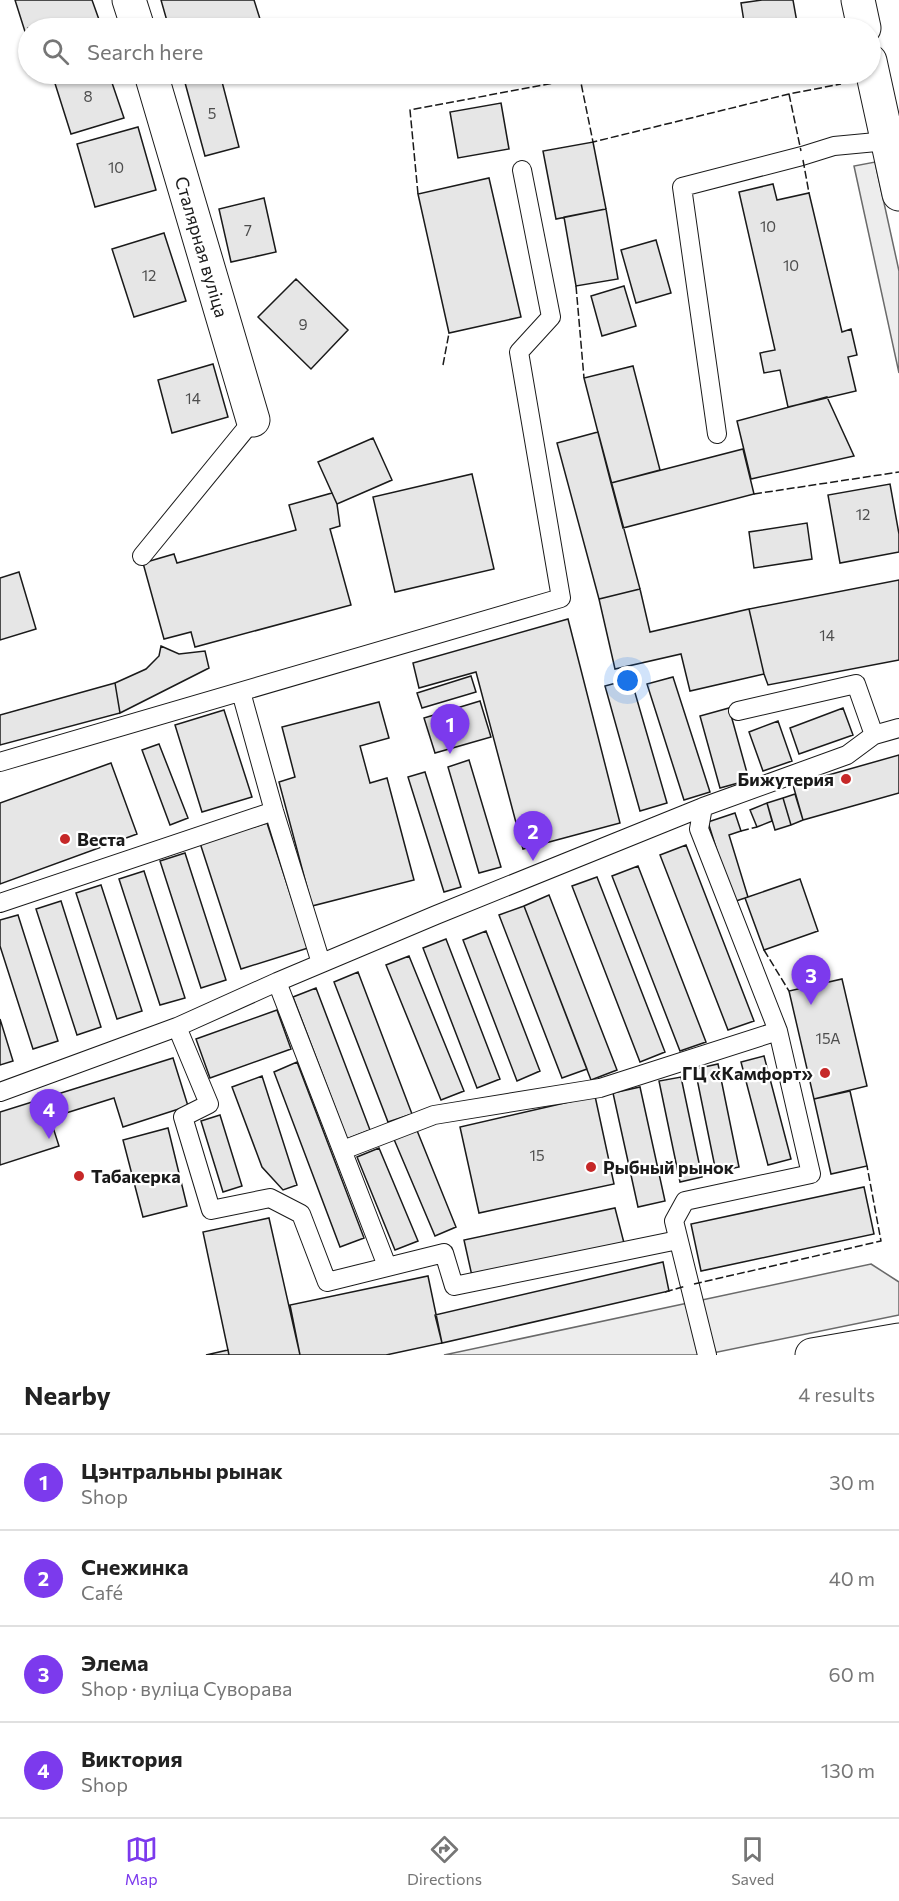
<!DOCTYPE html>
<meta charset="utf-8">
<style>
body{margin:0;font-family:Commissioner,sans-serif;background:#f2f2f2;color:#222}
.you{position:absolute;left:628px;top:681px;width:21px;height:21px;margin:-15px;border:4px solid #fff;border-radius:50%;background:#1a73e8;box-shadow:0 0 0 9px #1a73e833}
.badge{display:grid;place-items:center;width:39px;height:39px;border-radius:50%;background:#7c3aed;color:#fff;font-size:20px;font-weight:700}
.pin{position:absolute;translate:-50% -50px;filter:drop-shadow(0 2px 3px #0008)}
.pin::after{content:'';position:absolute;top:32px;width:21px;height:18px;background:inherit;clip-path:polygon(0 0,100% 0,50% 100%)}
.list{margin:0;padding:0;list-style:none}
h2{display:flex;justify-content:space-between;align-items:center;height:78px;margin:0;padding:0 24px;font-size:26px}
h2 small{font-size:20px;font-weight:400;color:#767676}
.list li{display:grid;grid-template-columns:39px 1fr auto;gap:18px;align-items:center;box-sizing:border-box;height:96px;padding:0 24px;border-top:2px solid #e0e0e0}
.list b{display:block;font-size:22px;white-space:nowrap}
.list p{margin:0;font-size:20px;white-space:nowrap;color:#767676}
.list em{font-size:20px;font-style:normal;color:#767676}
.icon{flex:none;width:33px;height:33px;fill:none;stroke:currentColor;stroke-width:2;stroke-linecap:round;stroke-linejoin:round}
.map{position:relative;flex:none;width:899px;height:1355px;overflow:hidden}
.search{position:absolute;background:#fff;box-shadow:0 2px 4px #0004;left:18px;right:18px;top:18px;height:66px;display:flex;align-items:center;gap:15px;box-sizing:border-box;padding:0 21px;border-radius:33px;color:#767676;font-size:22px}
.sheet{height:462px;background:#fff}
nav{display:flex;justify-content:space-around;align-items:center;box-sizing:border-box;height:84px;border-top:2px solid #e0e0e0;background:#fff;font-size:16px;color:#767676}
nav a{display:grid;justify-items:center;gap:3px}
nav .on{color:#7c3aed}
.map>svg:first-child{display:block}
.parking{fill:#ededed;stroke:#6a6a6a;stroke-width:1.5}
.building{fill:#e6e6e6;stroke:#1a1a1a;stroke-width:1.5}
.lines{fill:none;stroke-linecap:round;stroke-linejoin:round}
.service-casing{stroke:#1a1a1a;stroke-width:20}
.minor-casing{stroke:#1a1a1a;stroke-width:35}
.service{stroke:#fff;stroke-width:18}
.minor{stroke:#fff;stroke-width:33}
.fence{stroke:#1a1a1a;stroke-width:1.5;stroke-dasharray:8 3;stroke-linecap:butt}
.poi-dot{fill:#c62828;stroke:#fff;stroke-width:2}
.labels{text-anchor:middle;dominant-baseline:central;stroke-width:4.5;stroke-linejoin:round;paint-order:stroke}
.number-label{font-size:15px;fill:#4d4d4d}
.street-label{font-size:18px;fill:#1a1a1a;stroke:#fff}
.poi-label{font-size:18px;font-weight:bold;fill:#1a1a1a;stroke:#fff;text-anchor:start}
</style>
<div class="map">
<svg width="899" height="1355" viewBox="0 0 899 1355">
<rect width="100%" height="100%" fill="#fff"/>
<!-- parking -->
<path class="parking" d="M875,162L899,271V373L854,166Z
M871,1264L899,1282V1315L703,1355H444Z"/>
<!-- building -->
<path class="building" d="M15,0H92L102,28H28V41Z
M161,0H254L260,19L228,28H169Z
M762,0H793L798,28H745L741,3Z
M52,74H109L124,118L71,134Z
M206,74H220L239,147L205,156L184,79Z
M501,103L509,149L458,158L450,112Z
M138,127L156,190L95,207L77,144Z
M593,142L606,209L556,219L543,151Z
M489,178L521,317L449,333L418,194Z
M773,184L777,200L809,193L842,332L851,329L857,355L848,357L856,391L788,407L780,370L764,373L760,353L775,350L739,192Z
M264,198L276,252L231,262L219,209Z
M606,209L618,279L576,286L564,217Z
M164,233L186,301L134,317L112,249Z
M656,240L671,293L636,303L621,250Z
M296,279L348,330L311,369L258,317Z
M624,286L636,326L602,336L591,296Z
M213,364L228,417L172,433L158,380Z
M633,366L660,470L611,483L584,378Z
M827,397L854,456L751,479L737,421Z
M598,432L640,589L599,599L557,443Z
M373,438L392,480L337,504L318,462Z
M743,449L754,494L623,528L611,483Z
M472,474L494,569L395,592L373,497Z
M890,484L899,534V552L840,563L828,495Z
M332,493L337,504L340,526L330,529L351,605L195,647L191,632L164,639L143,563L174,554L177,563L296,530L289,505Z
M807,523L812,559L754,568L749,532Z
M19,572L36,629L0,640V578Z
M899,580V660L768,685L764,674L749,609Z
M640,589L650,632L749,609L764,674L690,691L681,654L615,669L599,599Z
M568,619L620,823L523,849L476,672L419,688L413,663Z
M161,646L179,654L205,651L209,668L120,713L115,683L146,669L159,656Z
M471,676L476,692L422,708L417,693Z
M673,677L710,792L684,800L647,684Z
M631,679L667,803L640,811L605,686Z
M115,683L120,713L0,745V715Z
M480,701L491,737L435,753L424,718Z
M379,702L389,738L360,746L370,783L387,778L414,880L312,906L279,782L295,777L282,727Z
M729,708L749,780L720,788L700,716Z
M843,708L853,735L799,754L790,728Z
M224,710L252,797L202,812L175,725Z
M778,721L792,761L763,771L749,732Z
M159,744L188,818L170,825L142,750Z
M899,755V793L803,820L793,785Z
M469,760L501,867L479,873L448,767Z
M111,763L137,834L0,884V803Z
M425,772L461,887L444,892L408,777Z
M795,794L803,820L791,825L783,798Z
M783,798L791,825L775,830L767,803Z
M767,803L772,821L757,827L750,810Z
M735,813L741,831L729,835L748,897L733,902L708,822Z
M267,823L308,948L241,969L200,843Z
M686,845L754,1021L728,1030L660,855Z
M185,853L226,980L201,988L160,861Z
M638,866L706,1042L680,1051L612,876Z
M144,871L185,998L160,1005L119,879Z
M597,877L665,1052L640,1062L572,886Z
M800,879L818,931L764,950L745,898Z
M101,885L142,1011L117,1019L76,893Z
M549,895L617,1070L591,1080L524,906Z
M61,901L101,1027L77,1035L36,909Z
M524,906L587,1069L562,1078L499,915Z
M18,915L58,1041L33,1049L0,946V920Z
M486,931L540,1071L517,1081L463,940Z
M446,939L500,1079L477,1088L423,948Z
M409,956L464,1091L441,1100L386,965Z
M358,972L412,1114L388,1122L334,982Z
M842,979L867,1086L814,1099L789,991Z
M316,988L370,1130L347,1139L293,997Z
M277,1010L291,1049L210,1078L196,1039Z
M0,1019L13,1061L0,1065Z
M764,1056L791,1159L768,1165L741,1062Z
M173,1058L188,1106L123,1127L114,1098L50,1118L59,1146L0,1165V1112Z
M297,1062L364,1238L340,1247L274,1072Z
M718,1064L739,1167L716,1172L695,1069Z
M262,1076L297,1185L283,1190L262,1167L232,1087Z
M681,1077L702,1177L680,1182L659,1081Z
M640,1087L665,1201L638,1207L613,1093Z
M850,1091L867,1166L831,1174L814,1099Z
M595,1096L614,1184L479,1213L460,1127Z
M220,1115L242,1186L223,1192L201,1121Z
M168,1128L187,1206L143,1217L123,1140Z
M416,1128L456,1227L435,1236L393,1137Z
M379,1148L418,1241L395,1250L357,1157Z
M864,1187L874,1234L701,1271L691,1224Z
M615,1208L624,1243L472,1276L464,1240Z
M269,1218L300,1355H229L203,1232Z
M663,1262L669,1291L442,1343L435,1315Z
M428,1276L442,1343L386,1355H300L290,1305Z
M228,1350L229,1355H206Z"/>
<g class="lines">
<!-- service casing -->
<g class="service-casing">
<path id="service" d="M717,434L682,187L802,156L834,146L887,141
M142,556L253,420
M241,692L274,811L321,963
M738,711L856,684L874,735L899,728
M0,762L561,598L519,352L551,317L522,170
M0,903L274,811
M277,982L387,1266
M177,1027L209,1104L183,1117L211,1210L270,1198L301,1214L327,1282L444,1253L454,1286L678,1240
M0,1092L177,1027L277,982L436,915L703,807
M343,1150L434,1115L600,1088L778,1031
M707,1355L674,1221L685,1201L811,1174L778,1031L699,829L703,807L847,755L874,735"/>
</g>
<!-- minor casing -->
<g class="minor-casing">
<g id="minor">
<path d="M129,0L138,28"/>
<path d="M858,0L864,28"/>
<path d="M870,61L899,194"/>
<path id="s1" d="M151,74L253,420"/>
<path d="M812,1355L899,1340"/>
</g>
</g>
<!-- service -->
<use href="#service" class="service"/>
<!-- minor -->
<use href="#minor" class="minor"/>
<!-- fence -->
<path class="fence" d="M789,94L801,151
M803,160L809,193
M418,194L410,110L580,78L593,142L789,94L841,84
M576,286L584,378
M443,365L449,333
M754,494L899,472
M741,831L757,827
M764,950L789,991
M694,1284L881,1241L867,1166
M665,1292L686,1286"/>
</g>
<!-- markers -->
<g class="poi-dot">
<circle cx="846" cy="779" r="6"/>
<circle cx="65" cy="839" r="6"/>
<circle cx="825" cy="1073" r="6"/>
<circle cx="591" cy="1167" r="6"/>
<circle cx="79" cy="1176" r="6"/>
</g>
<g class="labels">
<!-- number labels -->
<g class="number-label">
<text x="88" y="96">8</text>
<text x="212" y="113">5</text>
<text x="116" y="167">10</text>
<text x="768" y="226">10</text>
<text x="248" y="230">7</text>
<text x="791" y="265">10</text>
<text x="149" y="275">12</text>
<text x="303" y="324">9</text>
<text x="193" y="398">14</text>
<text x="863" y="514">12</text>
<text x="827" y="635">14</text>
<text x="828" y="1038">15А</text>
<text x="537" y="1155">15</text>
</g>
<!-- street labels -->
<g class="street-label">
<text stroke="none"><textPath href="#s1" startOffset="180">Сталярная вуліца</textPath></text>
</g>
<!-- poi labels -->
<g class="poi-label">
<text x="834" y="779" text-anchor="end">Бижутерия</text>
<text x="77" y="839">Веста</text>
<text x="813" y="1073" text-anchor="end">ГЦ «Камфорт»</text>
<text x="603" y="1167">Рыбный рынок</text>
<text x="91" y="1176">Табакерка</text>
</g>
</g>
</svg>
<div class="you"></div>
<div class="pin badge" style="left:450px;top:754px">1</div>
<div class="pin badge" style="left:533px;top:861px">2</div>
<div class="pin badge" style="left:811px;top:1005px">3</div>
<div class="pin badge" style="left:49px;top:1139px">4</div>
<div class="search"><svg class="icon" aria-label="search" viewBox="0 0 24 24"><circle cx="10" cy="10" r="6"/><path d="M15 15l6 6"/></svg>Search here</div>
</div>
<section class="sheet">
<h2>Nearby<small>4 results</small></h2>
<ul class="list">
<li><span class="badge">1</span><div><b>Цэнтральны рынак</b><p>Shop</p></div><em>30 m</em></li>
<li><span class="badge">2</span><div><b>Снежинка</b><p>Café</p></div><em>40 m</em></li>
<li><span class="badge">3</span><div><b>Элема</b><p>Shop · вуліца Суворава</p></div><em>60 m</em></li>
<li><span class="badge">4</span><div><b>Виктория</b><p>Shop</p></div><em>130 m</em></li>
</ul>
</section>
<nav>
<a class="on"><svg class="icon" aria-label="map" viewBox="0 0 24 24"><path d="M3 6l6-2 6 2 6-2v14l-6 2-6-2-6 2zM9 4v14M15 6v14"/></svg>Map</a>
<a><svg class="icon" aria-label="directions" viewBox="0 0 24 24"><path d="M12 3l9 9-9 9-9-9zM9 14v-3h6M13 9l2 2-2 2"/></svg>Directions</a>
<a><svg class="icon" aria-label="saved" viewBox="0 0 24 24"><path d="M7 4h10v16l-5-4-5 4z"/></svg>Saved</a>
</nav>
